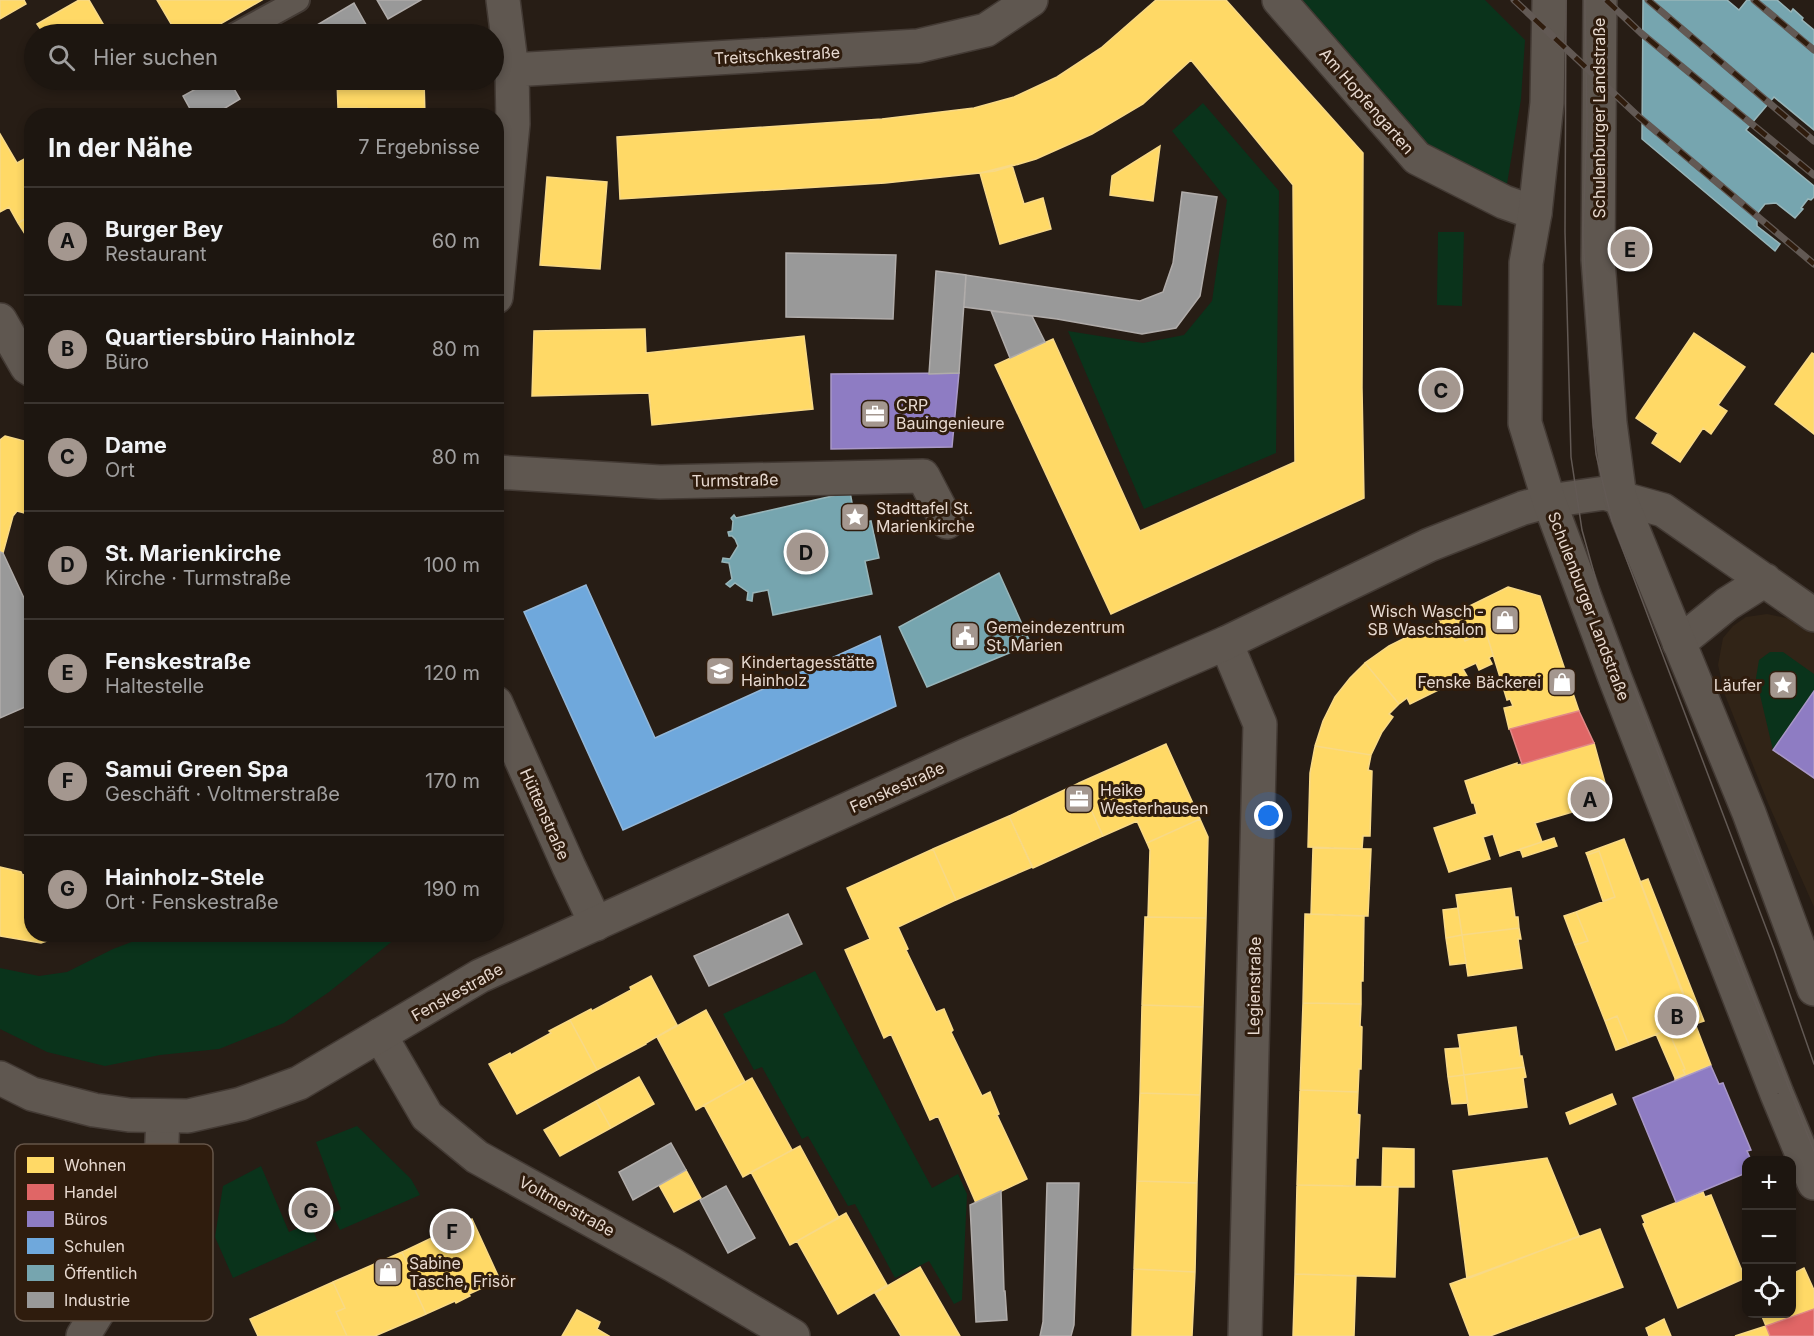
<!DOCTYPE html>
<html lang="de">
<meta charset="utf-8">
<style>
body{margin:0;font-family:Inter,sans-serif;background:#2a231e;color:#f1f3f6}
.controls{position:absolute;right:18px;bottom:18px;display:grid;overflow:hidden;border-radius:12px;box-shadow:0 3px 9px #0003}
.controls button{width:54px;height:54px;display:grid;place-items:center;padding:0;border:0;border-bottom:2px solid #3b3530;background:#1d1610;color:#f1f3f6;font:30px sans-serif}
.you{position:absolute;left:1269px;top:816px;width:21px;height:21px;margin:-15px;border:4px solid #fff;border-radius:50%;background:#1a73e8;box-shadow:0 0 0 9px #1a73e833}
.badge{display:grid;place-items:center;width:39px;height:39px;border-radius:50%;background:#a4978f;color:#111;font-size:20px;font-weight:700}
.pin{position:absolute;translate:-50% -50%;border:3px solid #fff;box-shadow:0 2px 6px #0006}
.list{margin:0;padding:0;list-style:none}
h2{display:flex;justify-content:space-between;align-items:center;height:78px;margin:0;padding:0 24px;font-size:26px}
h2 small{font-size:20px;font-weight:400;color:#a09f9f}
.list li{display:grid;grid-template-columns:39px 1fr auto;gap:18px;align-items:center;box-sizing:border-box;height:108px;padding:0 24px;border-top:2px solid #3b3530}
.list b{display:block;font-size:22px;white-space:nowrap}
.list p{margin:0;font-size:20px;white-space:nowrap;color:#a09f9f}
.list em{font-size:20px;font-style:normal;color:#a09f9f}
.icon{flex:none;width:33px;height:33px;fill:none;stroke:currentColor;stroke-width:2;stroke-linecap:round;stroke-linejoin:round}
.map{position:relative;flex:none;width:1814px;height:1336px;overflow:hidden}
.search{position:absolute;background:#1d1610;box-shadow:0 3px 9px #0003;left:24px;top:24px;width:480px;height:66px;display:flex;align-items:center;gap:15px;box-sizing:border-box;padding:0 21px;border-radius:33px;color:#a09f9f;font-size:22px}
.panel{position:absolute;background:#1d1610;box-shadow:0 3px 9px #0003;left:24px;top:108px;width:480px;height:834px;border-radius:24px}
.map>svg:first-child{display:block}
.industrial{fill:#312417}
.green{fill:#0a331b}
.homes{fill:#ffd966;stroke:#f8d986;stroke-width:1.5}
.shops{fill:#e06666;stroke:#e28886;stroke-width:1.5}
.offices{fill:#8e7cc3;stroke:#a998c7;stroke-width:1.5}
.schools{fill:#6fa8dc;stroke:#93b7d8;stroke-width:1.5}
.public{fill:#76a5af;stroke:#98b5b9;stroke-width:1.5}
.industry{fill:#999;stroke:#b0acaa;stroke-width:1.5}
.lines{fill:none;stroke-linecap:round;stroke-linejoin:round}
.service-casing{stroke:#433a34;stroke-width:26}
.minor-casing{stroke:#433a34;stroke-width:36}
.tertiary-casing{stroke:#433a34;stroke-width:36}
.secondary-casing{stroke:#433a34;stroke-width:36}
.service{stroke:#5f5750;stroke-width:22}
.minor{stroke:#5f5750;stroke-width:33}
.tertiary{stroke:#5f5750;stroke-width:33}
.secondary{stroke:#5f5750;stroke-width:33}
.tram{stroke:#625954;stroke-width:1.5}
.rail-casing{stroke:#625954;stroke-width:7}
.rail{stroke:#2f1c0d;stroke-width:4.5;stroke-dasharray:14;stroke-linecap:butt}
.labels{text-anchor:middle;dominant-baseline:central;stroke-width:6;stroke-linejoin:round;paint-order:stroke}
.street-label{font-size:16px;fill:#e7d9d0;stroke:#2f1c0d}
.poi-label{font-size:16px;fill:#e7d9d0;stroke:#2f1c0d;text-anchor:start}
.key{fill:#2f1c0d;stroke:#665548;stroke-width:1.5}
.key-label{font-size:16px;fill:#e7d9d0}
</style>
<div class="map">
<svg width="1814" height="1336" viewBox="0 0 1814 1336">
<rect width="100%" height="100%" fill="#271d15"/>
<!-- industrial -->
<path class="industrial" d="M1767,614L1795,620L1814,632V907L1768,803L1725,695L1718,665L1723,638L1733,626L1746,617Z"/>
<!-- green -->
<path class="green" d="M1279,0H1485L1525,40L1521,99L1504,202L1417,158Z
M1203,103L1279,191L1276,453L1144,509L1068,331L1143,343L1184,335L1212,301L1227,200L1172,131Z
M1438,232H1464L1462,306L1437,305Z
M1770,652H1783L1814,674V691L1773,750L1756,678L1759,660Z
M150,935V934L400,935L329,992L284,1023L219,1049L160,1055L105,1066L47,1052L0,1029V968L39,976L67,972L113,949Z
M815,971L932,1188L958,1174L967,1194L962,1300L954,1304L929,1261L895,1278L855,1204L848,1206L808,1136L802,1139L762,1067L754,1070L723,1014Z
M357,1126L411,1179L420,1195L340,1230L332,1214L341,1209L316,1142Z
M261,1166L289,1232L310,1223L317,1240L233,1278L215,1237L223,1186Z"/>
<!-- homes -->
<path class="homes" d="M0,0H24L26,4L0,19Z
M79,0H89L109,34H44L37,24Z
M157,0H262L203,34H177Z
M1156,0H1226L1363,153L1362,388L1364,498L1111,614L995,365L1053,339L1140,531L1295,462L1293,185L1191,60L1143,104L1092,134L1036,159L995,171L980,173L885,183L620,199L617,137L882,119L974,108L1014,97L1057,77L1101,48Z
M337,80H424L425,116H367V108H338Z
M0,134L17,163L32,155V215L18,223L9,207L0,212Z
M1160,146L1153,201L1110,195L1112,176Z
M1012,165L1024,204L1043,198L1051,229L1000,244L980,173Z
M547,177L607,182L600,269L540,265Z
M32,215V245L18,223Z
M645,329L646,353L804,336L813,409L652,425L649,393L532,396L534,331Z
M1694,333L1745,367L1718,405L1727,411L1711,434L1703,428L1680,462L1652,443L1658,433L1636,418Z
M1812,353L1814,354V434L1775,404Z
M5,436L32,443V515L17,511L13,516L3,553L0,552V440Z
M1508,587L1540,596L1579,711L1509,729L1504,708L1513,706L1510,699L1507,700L1486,632L1465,641L1453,614Z
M1453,614L1465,641L1486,632L1493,655L1489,658L1492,664L1479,670L1476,663L1463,669L1467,676L1410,704L1407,698L1399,704L1365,663L1389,646Z
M1365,663L1399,704L1389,714L1393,717L1382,732L1371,755L1315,746L1323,721L1335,697L1350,678Z
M1594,743L1610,801L1535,823L1542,842L1500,856L1493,834L1483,837L1490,859L1449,872L1434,828L1477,814L1474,803H1472L1465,781L1517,763V765L1522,764Z
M1166,744L1200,819L1147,843L1137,821L1103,836L1079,783Z
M1315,746L1371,755L1368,770L1372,771L1370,836H1363L1362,849L1308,847L1310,773Z
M1079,783L1103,836L1033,868L1009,816Z
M1009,816L1032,867L956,900L933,849Z
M1200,819L1208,837L1206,918L1148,917L1150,850L1147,843Z
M1554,838L1557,846L1523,857L1520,849Z
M1624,839L1711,1065L1675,1080V1078L1685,1074L1683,1070L1685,1069L1668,1030L1629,1045L1617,1016L1605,1021L1575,945L1588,941L1576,912L1615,897L1599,851L1587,855L1586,853Z
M1313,848L1371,849L1368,916L1311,914Z
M933,849L956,900L898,927L908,949L906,950L936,1012L944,1009L953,1030L951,1032L982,1096L990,1092L999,1114L997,1115L1027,1179L976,1203L938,1116L930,1120L891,1034L884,1038L845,950L870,939L847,888Z
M1599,851L1615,897L1603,901L1587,855Z
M0,867L21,872L32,896V934H48L50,940L41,943L0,936Z
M32,872V896L23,875Z
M1648,879L1704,1021L1695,1024L1680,987L1640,882Z
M1511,888L1515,917H1518L1519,928L1462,935L1456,895Z
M1458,908L1462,935L1446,938L1443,910Z
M1576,912L1588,941L1575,945L1564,916Z
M1305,914L1364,916L1363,981H1361V1004L1303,1003Z
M1145,917L1206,918L1203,1007L1142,1005Z
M1519,928L1521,939H1518L1522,968L1468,976L1462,935Z
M48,934H63L50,940Z
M1462,935L1466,963L1450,965L1446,938Z
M651,976L677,1025L646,1043V1044L597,1070L570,1020L591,1009L592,1011L631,990L630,987Z
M1303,1003L1361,1004L1360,1026L1362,1027L1361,1069H1359L1358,1092L1300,1090Z
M1142,1005L1203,1007L1200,1095L1140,1093Z
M706,1010L745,1082L696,1110L657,1037Z
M1617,1016L1629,1045L1616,1050L1605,1021Z
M570,1020L597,1070L517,1114L489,1064L510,1053L511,1055L551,1033L549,1031Z
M1516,1027L1520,1056H1522L1524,1067L1464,1075L1458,1035Z
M1668,1030L1685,1069L1683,1070L1685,1074L1675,1078L1656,1034Z
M1460,1048L1464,1075L1448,1077L1445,1049Z
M1524,1067L1526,1077L1523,1078L1527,1107L1469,1115L1464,1075Z
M1464,1075L1468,1103L1452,1104L1448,1077Z
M639,1077L654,1104L611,1128L596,1101Z
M752,1078L792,1150L743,1177L704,1105Z
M1300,1090L1358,1092L1357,1114L1360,1115L1358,1158H1356L1355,1186L1297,1185Z
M1140,1093L1200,1095L1197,1183L1137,1181Z
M1612,1094L1616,1104L1570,1124L1566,1113Z
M596,1101L611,1128L560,1156L544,1130Z
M800,1146L839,1218L790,1245L751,1172Z
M1383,1148L1414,1149V1187H1382Z
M1547,1158L1579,1236L1467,1279L1453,1171Z
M686,1170L701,1198L674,1212L659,1185Z
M1137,1181L1197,1183L1195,1272L1134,1269Z
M1297,1185L1398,1187L1395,1277L1295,1274Z
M1703,1192L1705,1197L1711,1195L1745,1278L1678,1308L1643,1224L1645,1223L1642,1216Z
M846,1213L887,1285L838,1314L797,1241Z
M472,1219L500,1280L469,1294L470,1296L456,1303L455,1301L426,1314L410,1279L414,1277L402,1252L438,1235L437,1232L453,1225L455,1228Z
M1600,1229L1623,1287L1490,1336H1470L1450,1284Z
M402,1252L414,1277L410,1279L426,1314L375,1336H347L336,1312L345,1308L333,1282Z
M920,1267L960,1336H901L875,1293Z
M1804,1268L1814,1290V1309L1766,1326L1761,1314H1792V1274Z
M1134,1269L1195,1272L1192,1336H1132Z
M1295,1274L1356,1276L1354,1336H1293Z
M333,1282L345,1308L336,1312L347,1336H258L250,1319Z
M577,1310L600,1322L597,1329L609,1336H562Z
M1664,1319L1671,1336H1649L1646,1328Z
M1766,1326L1770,1336H1735Z"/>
<!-- shops -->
<path class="shops" d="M1579,711L1594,743L1522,764L1510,729Z
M1814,1309V1336H1770L1766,1326Z"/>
<!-- offices -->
<path class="offices" d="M959,373L952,447L831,449V374Z
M1814,691V778L1773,750Z
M1711,1066L1719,1084L1723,1083L1725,1088L1751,1150L1747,1151L1751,1160H1746V1173L1676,1202L1633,1098Z"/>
<!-- schools -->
<path class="schools" d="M586,585L655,738L880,636L896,706L623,830L524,612Z"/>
<!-- public -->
<path class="public" d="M1643,0H1727L1739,10L1747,0H1777L1791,12L1793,9L1803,18L1802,20L1814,30V130L1774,97L1746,130L1814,186V197L1811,200L1808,199L1801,208L1803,209L1795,218L1776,203L1765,204L1757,214V226L1780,244L1775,251L1642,139Z
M850,492L856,524L871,521L879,558L865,561L872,594L773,615L768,590L753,593L752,601L747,600L748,592L735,583L730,587L726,584L732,579L729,563L722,562L723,558L730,559L738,546L735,539L732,536H729L728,532L732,531L733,521L731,518L734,515L736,518Z
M999,573L1031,644L927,687L899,627Z"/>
<!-- industry -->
<path class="industry" d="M377,0H421L388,19Z
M354,3L369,30L362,34H316L312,28Z
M212,80H229L240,99L212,116H194L183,96Z
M256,80H280L262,89Z
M1182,192L1217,197L1200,296L1176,328L1142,334L1057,319L964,307L966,275L1140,301L1163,292L1173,263Z
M786,253L896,255L893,319L786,317Z
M936,271L966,275L959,373L929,374Z
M991,311L1032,316L1045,342L1010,358Z
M0,552L3,553L24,598L32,593V704L0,718Z
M788,914L802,944L709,986L694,956Z
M671,1143L686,1170L633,1200L619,1172Z
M1047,1183H1079L1074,1325L1071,1336H1040L1043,1322Z
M726,1186L755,1238L728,1253L700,1200Z
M1001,1191L1004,1291H1005L1007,1320L976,1322L970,1205Z"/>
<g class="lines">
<!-- service casing -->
<g class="service-casing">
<path id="service" d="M236,34L298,0"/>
</g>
<!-- minor casing -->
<g class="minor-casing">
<path id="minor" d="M1279,0L1417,158L1504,202L1535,213
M512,70L918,46L986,30L1031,0
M496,297L513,124L512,70L503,0
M0,320L27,367L32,370
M496,472L660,482L923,476L947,522
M1620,498L1663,510L1814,615
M1226,643L1260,724L1245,1336
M1679,643L1727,604L1765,580
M496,703L569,867L596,924
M380,1035L427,1116L477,1157L673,1265L793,1336
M83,1336L152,1224L161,1164L163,1116"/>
</g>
<!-- tertiary casing -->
<g class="tertiary-casing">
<path id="tertiary" d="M0,1078L32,1094L94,1110L129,1115L188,1116L241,1104L299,1083L480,976L967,755L1226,643L1429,545L1523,508L1549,501L1605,493L1620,498"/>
</g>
<!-- secondary casing -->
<g class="secondary-casing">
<path id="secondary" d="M1549,0L1547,103L1535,213L1526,263L1525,423L1549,501L1615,678L1777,1094L1814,1183
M1600,0L1598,260L1610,423L1620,498L1749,813L1814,989"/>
</g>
<!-- service -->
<use href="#service" class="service"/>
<!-- minor -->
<use href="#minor" class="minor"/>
<!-- tertiary -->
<use href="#tertiary" class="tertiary"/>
<!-- secondary -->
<use href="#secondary" class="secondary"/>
<!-- tram -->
<path class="tram" d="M1566,0L1565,232L1571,457L1582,530L1603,605L1688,833L1814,1151
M1585,0L1587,122L1583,234L1593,423L1596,454L1612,521L1774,949L1814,1064"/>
<!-- rail casing -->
<g class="rail-casing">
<path id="rail" d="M1514,0L1639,117L1814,264
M1606,0L1641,33L1814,175
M1648,0L1814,141
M1754,0L1814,50"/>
</g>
<!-- rail -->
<use href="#rail" class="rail"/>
</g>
<!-- icons -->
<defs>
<g id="office-square" transform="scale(1.5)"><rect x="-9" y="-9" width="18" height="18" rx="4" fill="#a4978f" stroke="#2f1c0d"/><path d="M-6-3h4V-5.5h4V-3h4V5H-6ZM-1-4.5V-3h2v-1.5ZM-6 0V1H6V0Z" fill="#fff"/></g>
<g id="sight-square" transform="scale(1.5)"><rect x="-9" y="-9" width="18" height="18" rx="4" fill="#a4978f" stroke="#2f1c0d"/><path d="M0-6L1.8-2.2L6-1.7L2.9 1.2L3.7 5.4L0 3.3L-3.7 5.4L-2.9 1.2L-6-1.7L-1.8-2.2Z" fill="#fff"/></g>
<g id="shop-square" transform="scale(1.5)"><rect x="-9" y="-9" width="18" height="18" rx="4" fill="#a4978f" stroke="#2f1c0d"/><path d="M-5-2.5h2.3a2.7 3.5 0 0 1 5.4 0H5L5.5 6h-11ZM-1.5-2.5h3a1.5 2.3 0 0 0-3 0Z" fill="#fff"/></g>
<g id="civic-square" transform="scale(1.5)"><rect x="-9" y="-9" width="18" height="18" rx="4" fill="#a4978f" stroke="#2f1c0d"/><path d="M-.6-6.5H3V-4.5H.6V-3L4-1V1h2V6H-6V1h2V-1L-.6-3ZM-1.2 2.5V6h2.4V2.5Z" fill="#fff"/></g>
<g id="school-square" transform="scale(1.5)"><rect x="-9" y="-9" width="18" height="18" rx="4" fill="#a4978f" stroke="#2f1c0d"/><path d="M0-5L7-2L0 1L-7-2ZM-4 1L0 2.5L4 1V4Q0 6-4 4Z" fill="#fff"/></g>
</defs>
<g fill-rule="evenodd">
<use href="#office-square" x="875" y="414"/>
<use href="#sight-square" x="855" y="517"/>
<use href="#shop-square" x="1505" y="620"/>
<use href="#civic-square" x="965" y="636"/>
<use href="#school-square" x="720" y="671"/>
<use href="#shop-square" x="1562" y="682"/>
<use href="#sight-square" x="1783" y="685"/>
<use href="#office-square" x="1079" y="799"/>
<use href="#shop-square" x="388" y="1272"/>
</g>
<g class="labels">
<!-- street labels -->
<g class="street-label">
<text transform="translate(777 55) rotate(-3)">Treitschkestraße</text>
<text transform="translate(1367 101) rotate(49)">Am Hopfengarten</text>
<text transform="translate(1599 118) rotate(-90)">Schulenburger Landstraße</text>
<text transform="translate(735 480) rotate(-1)">Turmstraße</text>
<text transform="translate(1589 606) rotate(69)">Schulenburger Landstraße</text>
<text transform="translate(897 787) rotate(-24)">Fenskestraße</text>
<text transform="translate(545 814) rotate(66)">Hüttenstraße</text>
<text transform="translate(1254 986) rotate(-89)">Legienstraße</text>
<text transform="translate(457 992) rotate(-29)">Fenskestraße</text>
<text transform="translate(567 1206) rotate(29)">Voltmerstraße</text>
</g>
<!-- poi labels -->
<g class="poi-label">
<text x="896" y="405">CRP<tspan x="896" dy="18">Bauingenieure</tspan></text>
<text x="876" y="508">Stadttafel St.<tspan x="876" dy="18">Marienkirche</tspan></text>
<text x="1484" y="611" text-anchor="end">Wisch Wasch -<tspan x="1484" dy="18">SB Waschsalon</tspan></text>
<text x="986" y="627">Gemeindezentrum<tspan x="986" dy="18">St. Marien</tspan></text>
<text x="741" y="662">Kindertagesstätte<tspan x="741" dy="18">Hainholz</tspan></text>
<text x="1541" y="682" text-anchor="end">Fenske Bäckerei</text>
<text x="1762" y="685" text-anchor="end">Läufer</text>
<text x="1100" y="790">Heike<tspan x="1100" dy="18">Westerhausen</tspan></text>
<text x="409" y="1263">Sabine<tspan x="409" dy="18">Tasche, Frisör</tspan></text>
</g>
</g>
<!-- legend -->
<rect x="15" y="1144" width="198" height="177" rx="9" class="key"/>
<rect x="27" y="1157" width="27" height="16" fill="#ffd966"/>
<rect x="27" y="1184" width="27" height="16" fill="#e06666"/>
<rect x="27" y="1211" width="27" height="16" fill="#8e7cc3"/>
<rect x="27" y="1238" width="27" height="16" fill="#6fa8dc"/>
<rect x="27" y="1265" width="27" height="16" fill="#76a5af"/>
<rect x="27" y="1292" width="27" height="16" fill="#999"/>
<g class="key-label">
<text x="64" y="1171">Wohnen</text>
<text x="64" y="1198">Handel</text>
<text x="64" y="1225">Büros</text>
<text x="64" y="1252">Schulen</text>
<text x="64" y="1279">Öffentlich</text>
<text x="64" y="1306">Industrie</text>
</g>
</svg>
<div class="controls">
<button>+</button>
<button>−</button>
<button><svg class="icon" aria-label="locate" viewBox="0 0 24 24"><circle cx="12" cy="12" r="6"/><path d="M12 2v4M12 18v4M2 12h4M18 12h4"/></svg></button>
</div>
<div class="you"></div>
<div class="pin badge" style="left:1590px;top:799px">A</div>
<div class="pin badge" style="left:1677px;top:1016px">B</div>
<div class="pin badge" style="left:1441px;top:390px">C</div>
<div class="pin badge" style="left:806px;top:552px">D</div>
<div class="pin badge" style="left:1630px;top:249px">E</div>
<div class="pin badge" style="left:452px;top:1231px">F</div>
<div class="pin badge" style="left:311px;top:1210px">G</div>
<div class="search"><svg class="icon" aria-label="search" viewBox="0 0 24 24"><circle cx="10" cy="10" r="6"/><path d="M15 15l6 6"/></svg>Hier suchen</div>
<section class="panel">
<h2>In der Nähe<small>7 Ergebnisse</small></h2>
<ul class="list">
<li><span class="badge">A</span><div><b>Burger Bey</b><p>Restaurant</p></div><em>60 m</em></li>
<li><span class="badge">B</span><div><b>Quartiersbüro Hainholz</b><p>Büro</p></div><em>80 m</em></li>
<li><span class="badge">C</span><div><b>Dame</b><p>Ort</p></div><em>80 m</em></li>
<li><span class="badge">D</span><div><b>St. Marienkirche</b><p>Kirche · Turmstraße</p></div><em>100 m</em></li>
<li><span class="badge">E</span><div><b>Fenskestraße</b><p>Haltestelle</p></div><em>120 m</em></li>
<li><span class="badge">F</span><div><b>Samui Green Spa</b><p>Geschäft · Voltmerstraße</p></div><em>170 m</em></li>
<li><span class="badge">G</span><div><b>Hainholz-Stele</b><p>Ort · Fenskestraße</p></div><em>190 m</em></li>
</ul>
</section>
</div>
